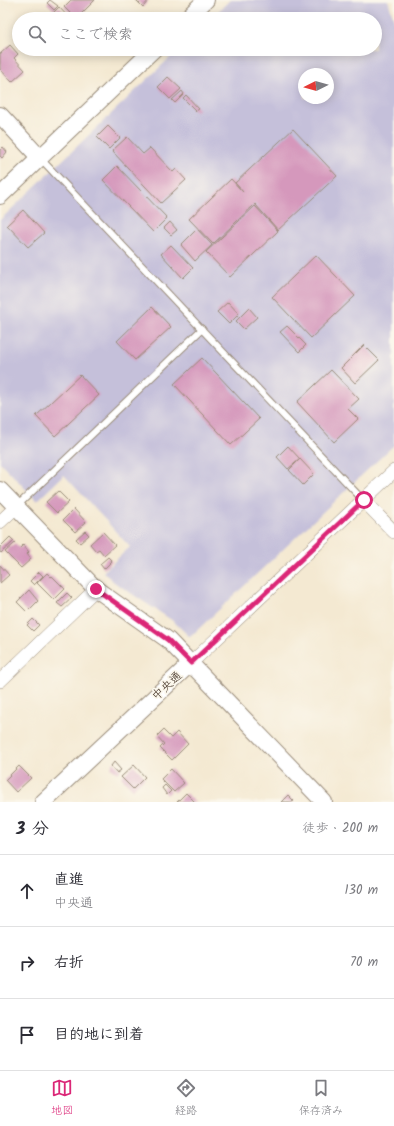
<!DOCTYPE html>
<html lang="ja">
<meta charset="utf-8">
<style>
body{margin:0;font-family:Kalam,"Klee One",sans-serif;background:#f2f2f3;color:#2b2b33}
.compass{position:absolute;left:298px;top:68px;width:36px;height:36px;border-radius:50%;background:#fff;box-shadow:0 2px 10px #0003;rotate:265deg}
.stop{position:absolute;width:12px;height:12px;margin:-9px;border:3px solid #db2777;border-radius:50%;background:#fff}
.stop.end{background:#db2777;border-color:#fff;box-shadow:0 1px 4px #0008}
.list{margin:0;padding:0;list-style:none}
h2{display:flex;justify-content:space-between;align-items:center;height:52px;margin:0;padding:0 16px;font-size:17px}
h2 small{font-size:13px;font-weight:400;color:#7c7c81}
.list li{display:grid;grid-template-columns:26px 1fr auto;gap:12px;align-items:center;box-sizing:border-box;height:72px;padding:0 16px;border-top:1px solid #e1e1e2}
.list b{display:block;font-size:15px;white-space:nowrap}
.list p{margin:0;font-size:13px;white-space:nowrap;color:#7c7c81}
.list em{font-size:13px;font-style:normal;color:#7c7c81}
.icon{flex:none;width:22px;height:22px;fill:none;stroke:currentColor;stroke-width:2;stroke-linecap:round;stroke-linejoin:round}
.map{position:relative;flex:none;width:394px;height:802px;overflow:hidden}
.search{position:absolute;background:#fff;box-shadow:0 2px 10px #0003;left:12px;right:12px;top:12px;height:44px;display:flex;align-items:center;gap:10px;box-sizing:border-box;padding:0 14px;border-radius:22px;color:#7c7c81;font-size:15px}
.sheet{height:268px;background:#fff}
nav{display:flex;justify-content:space-around;align-items:center;box-sizing:border-box;height:56px;border-top:1px solid #e1e1e2;background:#fff;font-size:11px;color:#7c7c81}
nav a{display:grid;justify-items:center;gap:2px}
nav .on{color:#db2777}
.map>svg:first-child{display:block}
.industrial{fill:#c5c0da;fill-rule:evenodd}
.building{fill:#d598bc}
.lines{fill:none;stroke-linecap:round;stroke-linejoin:round}
.service-casing{stroke:#988a78;stroke-width:8}
.minor-casing{stroke:#988a78;stroke-width:14}
.tertiary-casing{stroke:#988a78;stroke-width:18}
.service{stroke:#fff;stroke-width:6}
.minor{stroke:#fff;stroke-width:13}
.tertiary{stroke:#fff;stroke-width:16}
.route{stroke:#db2777;stroke-width:5}
.labels{text-anchor:middle;dominant-baseline:central;stroke-width:3.5;stroke-linejoin:round;paint-order:stroke}
.street-label{font-size:12px;fill:#3b2a1e;stroke:#fbf7ec}
</style>
<div class="map">
<svg width="394" height="802" viewBox="0 0 394 802">
<rect width="100%" height="100%" fill="#fbf7ec"/>
<filter id="ink" filterUnits="userSpaceOnUse"><feTurbulence type="fractalNoise" baseFrequency=".025" numOctaves="2"/><feDisplacementMap in="SourceGraphic" scale="8" xChannelSelector="R" yChannelSelector="G"/><feConvolveMatrix kernelMatrix="1 2 1 2 8 2 1 2 1" color-interpolation-filters="sRGB"/></filter>
<filter id="wash" filterUnits="userSpaceOnUse"><feTurbulence type="fractalNoise" baseFrequency=".012" numOctaves="4" result="noise"/><feDisplacementMap in="SourceGraphic" scale="16" xChannelSelector="R" yChannelSelector="G"/><feGaussianBlur stdDeviation="0.9" result="paint"/><feColorMatrix in="noise" values="0 0 0 0 0 0 0 0 0 0 0 0 0 0 0 0 0 1.4 0 .05"/><feComposite in="paint" operator="in"/></filter>
<g filter="url(#wash)">
<rect width="100%" height="100%" fill="#f4e9d2"/>
<!-- industrial -->
<path class="industrial" d="M230,0H388L394,20V445L190,637L173,621L114,582L103,572L130,547L64,475L37,501L0,462V220L179,49H375V19H210ZM304,74H328V98H304Z"/>
<g id="blocks">
<!-- building -->
<path class="building" d="M50,0L58,6L54,10L47,3Z
M71,0H95L76,19L64,7Z
M136,0H149L143,7Z
M59,7L70,19H47Z
M10,45L18,54L14,58L25,70L12,82L0,69V54Z
M168,77L181,89L170,99L158,87Z
M182,91L184,94L175,103L172,100Z
M186,95L199,109L196,111L183,98Z
M108,126L120,138L109,149L97,137Z
M293,129L337,176L278,230L255,204L213,244L189,219L231,179L243,192L235,183Z
M127,137L143,154L150,148L173,172L176,169L186,180L161,203L112,151Z
M3,147L7,152L2,158L0,156V150Z
M117,166L167,218L153,232L103,180Z
M255,206L278,231L230,277L206,252Z
M23,210L44,233L28,247L7,225Z
M170,222L177,230L171,235L164,228Z
M197,229L212,245L195,261L181,245Z
M171,245L193,268L183,278L161,254Z
M316,255L355,296L311,338L272,297Z
M228,302L239,314L229,324L217,312Z
M152,307L171,327L135,360L117,341Z
M249,308L257,317L244,329L236,321Z
M287,326L306,345L299,352L280,332Z
M364,345L379,360L355,383L341,368Z
M202,358L259,419L231,445L174,384Z
M331,370L359,399L348,409L358,419L334,442L297,402Z
M80,375L99,395L55,436L36,416Z
M288,446L300,459L288,469L277,457Z
M300,459L314,474L303,485L289,470Z
M58,491L69,502L57,513L46,502Z
M74,509L86,522L75,532L63,520Z
M85,531L89,535L80,543L76,539Z
M103,532L115,545L104,555L99,549L96,551L90,544Z
M10,537L14,541L1,553L0,552V547Z
M15,543L20,548L23,545L29,552L27,554L31,559L21,568L5,552Z
M108,557L112,561L104,569L100,564Z
M0,565L9,575L0,583Z
M39,572L43,576L34,585L30,581Z
M47,573L51,577L52,576L65,589L54,600L37,583Z
M29,590L38,601L27,612L17,602Z
M67,593L72,598L62,607L57,603Z
M33,619L39,625L33,631L27,625Z
M163,730L171,738L177,732L188,744L172,760L160,748L164,744L157,736Z
M114,762L121,770L117,773L111,766Z
M134,765L145,777L133,789L121,777Z
M19,766L31,778L16,792L5,780Z
M171,769L184,783L174,792L161,779Z
M165,785L171,791L167,795L162,788Z
M186,793L195,802H177Z
M288,795L294,801L292,802H281Z"/>
</g>
</g>
<g filter="url(#ink)">
<use href="#blocks" fill-opacity="0" stroke="#988a78" stroke-width="1"/>
<g class="lines">
<!-- service casing -->
<g class="service-casing">
<path id="service" d="M40,158L363,500
M17,506L202,329"/>
</g>
<!-- minor casing -->
<g class="minor-casing">
<path id="minor" d="M363,500L394,532
M0,522L16,507
M191,663L394,471
M0,681L96,589"/>
</g>
<!-- tertiary casing -->
<g class="tertiary-casing">
<path id="tertiary" d="M186,19L206,0
M0,115L40,158
M0,196L154,49
M0,490L96,589L168,640L324,802
M43,802L191,663"/>
</g>
<!-- service -->
<use href="#service" class="service"/>
<!-- minor -->
<use href="#minor" class="minor"/>
<!-- tertiary -->
<use href="#tertiary" class="tertiary"/>
</g>
</g>
<g class="lines" filter="url(#ink)">
<!-- route -->
<path class="route" d="M96,589L168,640L191,663L364,500"/>
</g>
<g class="labels">
<!-- street labels -->
<g class="street-label">
<text transform="translate(167 686) rotate(-43)">中央通</text>
</g>
</g>
</svg>
<svg class="compass" viewBox="-18 -18 36 36"><path d="M0-13l5 13h-10z" fill="#e53935"/><path d="M0 13l5-13h-10z" fill="#7c7c81"/></svg>
<div class="stop" style="left:364px;top:500px"></div>
<div class="stop end" style="left:96px;top:589px"></div>
<div class="search"><svg class="icon" aria-label="search" viewBox="0 0 24 24"><circle cx="10" cy="10" r="6"/><path d="M15 15l6 6"/></svg>ここで検索</div>
</div>
<section class="sheet">
<h2>3 分<small>徒歩 · 200 m</small></h2>
<ul class="list">
<li><svg class="icon" aria-label="ahead" viewBox="0 0 24 24"><path d="M12 20V5M6 11l6-6 6 6"/></svg><div><b>直進</b><p>中央通</p></div><em>130 m</em></li>
<li><svg class="icon" aria-label="right" viewBox="0 0 24 24"><path d="M7 20v-9h11M14 6l5 5-5 5"/></svg><div><b>右折</b></div><em>70 m</em></li>
<li><svg class="icon" aria-label="arrive" viewBox="0 0 24 24"><path d="M6 21V4h12l-3 4 3 4H6"/></svg><div><b>目的地に到着</b></div></li>
</ul>
</section>
<nav>
<a class="on"><svg class="icon" aria-label="map" viewBox="0 0 24 24"><path d="M3 6l6-2 6 2 6-2v14l-6 2-6-2-6 2zM9 4v14M15 6v14"/></svg>地図</a>
<a><svg class="icon" aria-label="directions" viewBox="0 0 24 24"><path d="M12 3l9 9-9 9-9-9zM9 14v-3h6M13 9l2 2-2 2"/></svg>経路</a>
<a><svg class="icon" aria-label="saved" viewBox="0 0 24 24"><path d="M7 4h10v16l-5-4-5 4z"/></svg>保存済み</a>
</nav>
